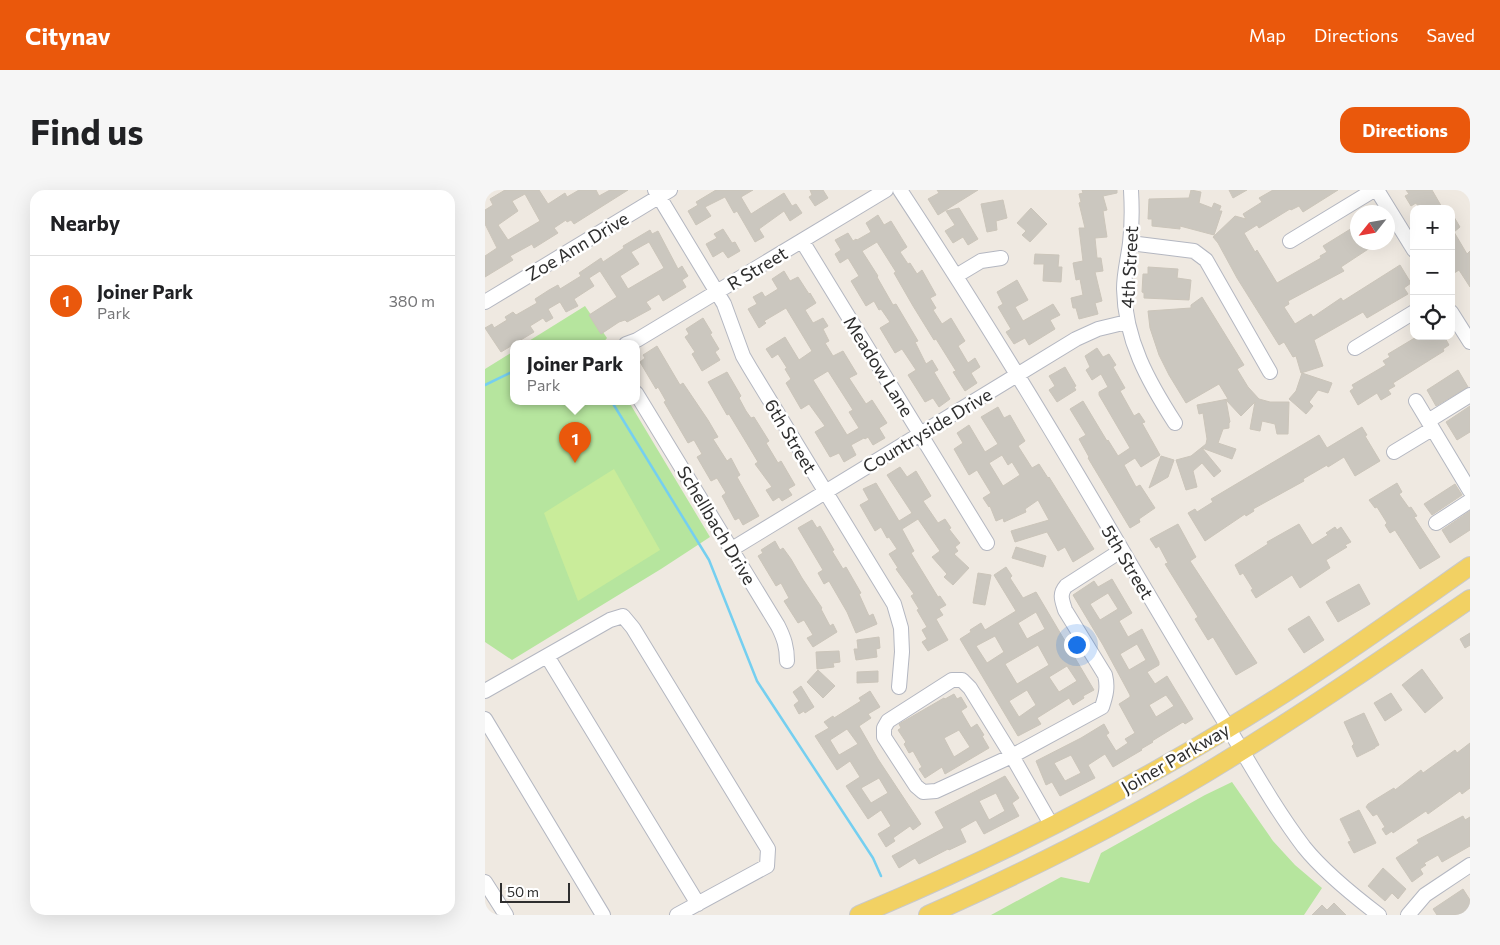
<!DOCTYPE html>
<meta charset="utf-8">
<style>
body{margin:0;font-family:Commissioner,sans-serif;background:#f6f6f6;color:#202124}
.controls{position:absolute;right:15px;top:15px;display:grid;overflow:hidden;border-radius:10px;box-shadow:0 5px 20px #0002}
.controls button{width:45px;height:45px;display:grid;place-items:center;padding:0;border:0;border-bottom:1px solid #e0e0e0;background:#fff;color:#202124;font:25px sans-serif}
.compass{position:absolute;left:865px;top:15px;width:45px;height:45px;border-radius:50%;background:#fff;box-shadow:0 5px 20px #0002;rotate:239deg}
.scale{position:absolute;left:15px;bottom:12px;width:70px;box-sizing:border-box;padding-left:5px;border:2px solid #2e2e2e;border-top:0;font-size:14px;line-height:18px;white-space:nowrap;color:#2e2e2e;-webkit-text-stroke:4px #fff;paint-order:stroke}
.you{position:absolute;left:591px;top:454px;width:18px;height:18px;margin:-12px;border:4px solid #fff;border-radius:50%;background:#1a73e8;box-shadow:0 0 0 8px #1a73e833}
.badge{display:grid;place-items:center;width:32px;height:32px;border-radius:50%;background:#ea580c;color:#fff;font-size:16px;font-weight:700}
.pin{position:absolute;translate:-50% -41px;filter:drop-shadow(0 1px 2px #0008)}
.pin::after{content:'';position:absolute;top:26px;width:18px;height:15px;background:inherit;clip-path:polygon(0 0,100% 0,50% 100%)}
.popup{position:absolute;left:25px;top:150px;width:130px;height:65px;box-sizing:border-box;display:grid;place-content:center;border-radius:10px;background:#fff;filter:drop-shadow(0 1px 4px #0005);font-size:16px;white-space:nowrap;color:#757577}
.popup b{font-size:19px;color:#202124}
.popup::after{content:'';position:absolute;left:50%;top:100%;margin-left:-10px;border:10px solid transparent;border-top-color:#fff}
.list{margin:0;padding:0;list-style:none}
h2{display:flex;justify-content:space-between;align-items:center;height:65px;margin:0;padding:0 20px;font-size:21px}
h2 small{font-size:16px;font-weight:400;color:#757577}
.list li{display:grid;grid-template-columns:32px 1fr auto;gap:15px;align-items:center;box-sizing:border-box;height:90px;padding:0 20px;border-top:1px solid #e0e0e0}
.list b{display:block;font-size:19px;white-space:nowrap}
.list p{margin:0;font-size:16px;white-space:nowrap;color:#757577}
.list em{font-size:16px;font-style:normal;color:#757577}
.icon{flex:none;width:28px;height:28px;fill:none;stroke:currentColor;stroke-width:2;stroke-linecap:round;stroke-linejoin:round}
.map{position:relative;flex:none;width:985px;height:725px;overflow:hidden;border-radius:15px}
header{display:flex;align-items:center;gap:30px;box-sizing:border-box;height:70px;padding:0 25px;background:#ea580c;color:#fff}
header strong{font-size:24px}
nav{display:flex;gap:28px;margin-inline-start:auto;font-size:18px}
.intro{display:flex;align-items:center;justify-content:space-between;box-sizing:border-box;height:120px;padding:0 30px}
h1{margin:0;font-size:35px}
.button{padding:12px 22px;border-radius:15px;background:#ea580c;color:#fff;font-size:18px;font-weight:700}
main{display:flex;gap:30px;padding:0 30px}
aside{flex:1;background:#fff;border-radius:15px;box-shadow:0 5px 20px #0002}
.map>svg:first-child{display:block}
.green{fill:#b6e59e}
.pitch{fill:#c9ec9a}
.lines{fill:none;stroke-linecap:round;stroke-linejoin:round}
.stream{stroke:#75cff0;stroke-width:2.5}
.building{fill:#cbc7bf;stroke:#cbc5ba;fill-rule:evenodd}
.minor-casing{stroke:#b4b7c1;stroke-width:16}
.major-casing{stroke:#c9c9c9;stroke-width:20}
.minor{stroke:#fff;stroke-width:14}
.major{stroke:#f2d163;stroke-width:18}
.labels{text-anchor:middle;dominant-baseline:central;stroke-width:5;stroke-linejoin:round;paint-order:stroke}
.street-label{font-size:18px;fill:#2e2e2e;stroke:#fff}
</style>
<header>
<strong>Citynav</strong>
<nav><a>Map</a><a>Directions</a><a>Saved</a></nav>
</header>
<div class="intro"><h1>Find us</h1><a class="button">Directions</a></div>
<main>
<aside>
<h2>Nearby<small></small></h2>
<ul class="list">
<li><span class="badge">1</span><div><b>Joiner Park</b><p>Park</p></div><em>380 m</em></li>
</ul>
</aside>
<div class="map">
<svg width="985" height="725" viewBox="0 0 985 725">
<rect width="100%" height="100%" fill="#efe9e1"/>
<!-- green -->
<path class="green" d="M100,116L122,148L117,154H39Z
M29,161V212H144L225,347L176,379L27,470L0,452V179Z
M747,592L788,651L810,675L837,698L819,725H506L576,687L604,693L616,663L720,605Z"/>
<!-- pitch -->
<path class="pitch" d="M129,279L175,360L93,411L59,323Z"/>
<g class="lines">
<!-- stream -->
<path class="stream" d="M0,195L29,181
M127,212L224,370L272,491L388,668L396,686"/>
</g>
<!-- building -->
<path class="building" d="M20,0H54L63,14L80,3L82,7L94,0H111L114,6L125,0H143L89,34L86,30L82,32L81,30L69,38L73,43L49,58L47,54L25,66L28,70L0,87V66L12,58L0,34V20L8,15L5,9ZM40,4L55,31L23,50L13,35L33,21L27,11Z
M231,0H268L256,7L266,24L299,3L307,16L311,14L317,23L305,31L299,21L274,39L279,47L270,52L252,21L249,23L240,7L220,17L226,26L211,35L203,21L213,15L211,12Z
M325,0H338L343,8L330,16L324,7L327,5Z
M452,0H493L453,25L443,9L454,3Z
M597,0H632V3L618,6L622,20L618,21L622,47L610,48L612,68H616L618,81L610,82L617,111L610,113L613,124L594,129L591,118H588L586,108L598,105L595,89L591,90L588,73L598,71L594,38H600L594,13L596,12L594,4L598,3Z
M706,0L716,2L714,13L727,18L729,13L736,16L734,21H737L729,45L695,36V39L667,36V29H663L664,9L704,8Z
M744,0H762L748,8Z
M788,0H853L818,22L814,16L806,20L805,19L774,38L772,35L759,43L770,62L772,60L792,93L836,68L835,66L842,62L838,56L872,35V52H894L856,77L859,81L803,111L804,114L799,117L810,134L826,124L828,127L856,108L858,111L915,75L926,93L919,98L923,104L882,128L878,122L829,150L838,176L816,183L811,166L808,167L799,152L794,155L752,88L733,53L728,47L750,26L761,29L758,24L777,12L774,8Z
M921,0H947L958,19H935L931,13L926,16L920,6L924,4Z
M518,10L522,28L511,31L512,40L502,42L496,14Z
M474,18L493,49L483,55L478,47L468,53L460,41L470,35L461,21Z
M546,18L562,34L545,52L537,45L541,41L532,33Z
M966,22L975,37L969,42L982,64L985,61V97L974,80L966,85Z
M393,25L399,35L406,31L422,57L415,62L423,74L425,73L432,84L437,80L446,96L451,105L445,108L451,118L448,120L457,134L466,128L480,151L473,156L483,173L490,168L495,177L486,183L492,193L480,201L468,182L471,181L451,149L449,150L428,116L409,83L411,82L392,52L377,61L393,86L392,87L408,115L411,114L433,151L430,152L441,174L447,170L453,180L449,182L465,209L454,217L448,208L440,212L423,185L431,180L417,159L410,163L395,138L405,132L396,119L394,120L389,111L381,116L366,91L374,86L363,68L355,73L350,64L356,60L350,50L363,43L368,51L371,49L372,50L386,42L381,33Z
M238,39L247,53L250,52L255,61L243,68L238,61L228,67L221,54L232,48L229,44Z
M165,40L167,44L173,41L193,79L197,76L203,86L197,90L201,97L178,111L174,104L161,112L166,119L142,132L140,130L134,132L116,144L104,125L132,107L115,81L104,88L109,96L89,109L93,116L81,122L75,112L63,119L68,128L61,132L58,128L45,136L49,142L16,162L0,138L7,134L9,138L22,130L20,127L28,122L31,125L52,113L50,109L64,100L73,95L75,99L96,86L94,83L116,68L118,72L139,58L138,56ZM164,52L179,78L143,99L135,86L154,74L146,62Z
M550,64L574,65L573,77H577L576,92L558,91L559,74H549Z
M663,77L693,79L692,88L706,90L704,110L659,108V103L657,102L658,84H663Z
M299,81L305,91L313,87L324,104L325,103L331,113L320,120L328,133L338,128L343,136L338,139L344,151L340,153L348,166L358,161L372,184L364,188L381,214L387,210L402,233L394,238L400,248L388,255L383,247L380,249L379,248L366,255L371,265L359,272L354,263L345,267L330,242L340,236L324,214L316,219L301,193L306,189L300,179L302,178L293,164L287,168L281,159L300,147L314,170L327,161L301,118L279,131L281,133L274,138L263,119L272,114L268,107L277,102L280,107L293,99L287,89ZM343,181L368,220L364,222L374,238L362,245L328,190Z
M532,90L543,110L530,117L538,131L568,114L575,125L565,130L570,139L544,155L540,148L529,154L521,142L526,139L513,117L518,114L512,102Z
M717,107L759,175L752,179L763,197L774,209L785,212H804L803,244H792L790,234L777,231L775,241L765,239L770,212L756,226L741,210L745,232L744,233V238L738,239L733,253L751,259L747,269L717,258L736,281L729,287L717,273L708,281L712,297L701,300L691,270L706,266L721,254L722,249L718,223L714,224L712,215L743,209L734,194L701,213L684,185L674,165L665,138L663,121L706,118V115Z
M218,128L227,143L225,144L234,159L230,162L235,170L217,181L207,164L210,162L200,147L204,144L201,139Z
M933,146H959L964,155L958,159L959,161L908,193L910,196L903,200L906,204L896,210L892,203L873,215L865,201L869,198L867,195L901,175L898,171L905,167L903,164Z
M172,156L195,195L198,193L223,230L233,247L228,249L242,271L246,268L255,285L252,287L274,326L258,335L254,328L250,330L237,306L241,303L232,288L226,291L212,267L217,264L209,250L203,253L179,212L181,211L173,197L171,199L155,172L160,168L158,165Z
M612,158L618,167L624,164L631,175L628,177L640,198L635,201L649,226L654,223L660,232L657,233L675,265L656,277L650,268L639,275L651,297L655,295L670,318L654,329L655,332L645,338L603,268L604,267L594,249L601,245L585,219L598,211L622,251L623,250L633,266L645,258L614,205V202L623,197L616,184L607,190L601,180L605,177L600,166Z
M580,177L591,196L589,197L591,200L572,212L564,200L570,196L564,186Z
M973,180L983,197L951,216L942,200Z
M242,182L256,206L254,208L261,221L266,228L269,227L284,251L281,253L293,273L296,271L310,295L303,299L307,305L297,311L294,307L288,311L281,300L287,297L270,274L273,272L261,252L244,224L242,225L223,192Z
M817,183L847,193L843,203L833,200L824,212L828,216L821,224L804,209L811,201Z
M985,216V242L972,250L961,232Z
M513,217L519,228L525,225L540,251L533,256L547,278L554,274L563,288L564,287L609,359L588,372L580,357L573,361L562,342L530,352L526,341L564,330L553,310L540,319L541,322L519,332L518,328L511,331L505,316L504,317L498,308L506,303L492,280L484,285L469,259L478,253L472,243L484,235L500,262L513,254L496,227ZM517,265L523,275L527,272L535,285L518,296L504,273Z
M877,237L882,245L880,246L895,271L870,286L859,267L843,277L842,275L818,289L819,291L768,319L769,321L761,326L760,324L720,351L703,323L710,319L712,322L728,312L726,309L834,245L842,258Z
M676,266L689,270L683,287L664,298Z
M415,277L422,287L431,281L446,306L438,311L453,333L460,329L466,338L464,339L475,353L470,357L473,361L469,364L484,378L468,395L459,387L462,384L447,367L455,361L433,329L417,339L429,361L426,363L453,407L455,406L461,415L454,419L458,425L451,429L463,450L443,461L437,452L442,449L437,440L442,437L432,420L434,419L426,406L429,404L411,379L413,378L404,364L412,359L404,347L402,348L396,337L390,341L375,315L384,310L378,299L391,293L414,331L427,323L402,285Z
M912,293L917,302L914,304L924,318L926,317L932,326L929,327L955,367L935,379L910,340L905,343L900,335L902,333L892,317L890,318L884,310Z
M970,294L977,305L947,325L939,314Z
M985,321V340L965,353L957,340Z
M327,330L332,338L335,336L349,360L347,361L358,379L361,377L376,403L374,404L384,426L388,424L392,434L371,443L362,422L344,391L339,394L333,383L338,380L313,338Z
M693,334L711,367L705,371L772,473L751,485L728,447L723,450L710,429L713,427L680,374L683,373L674,356L671,358L665,349Z
M814,334L827,355L843,345L841,343L850,337L852,340L856,337L866,352L860,355L862,357L841,370L845,378L815,398L807,385L771,408L766,400L768,399L758,383L755,385L750,375L783,354L782,352Z
M290,351L295,360L298,358L306,369L317,388L337,418L336,419L345,436L348,434L352,442L328,457L322,448L328,445L319,430L313,433L299,411L304,408L296,393L291,396L273,366L278,363L276,360Z
M531,357L561,366L558,377L527,368Z
M521,377L527,386L525,388L538,408L551,402L609,500L598,506L599,508L588,515L584,508L552,528L556,534L533,546L475,449L486,442L485,440L496,433L500,440L531,421L509,385ZM551,422L560,439L542,449L533,433ZM510,446L519,462L502,473L491,456ZM553,455L564,475L532,494L520,474ZM582,476L592,491L574,502L564,487ZM542,500L551,515L534,527L524,511Z
M493,383L506,385L500,415L488,413Z
M627,389L647,423L634,431L643,447L657,439L674,472V475L662,482L670,494L682,486L708,529L700,534L698,532L667,551L668,552L656,559L657,560L628,577L620,564L603,575L610,588L575,606L567,592L561,595L551,571L596,548L619,534L624,543L621,545L631,561L643,553L640,549L650,543L634,514L645,507V505L618,455L588,405L609,391L613,397ZM623,403L633,419L615,430L605,414ZM652,454L661,470L644,480L635,464ZM681,505L689,516L671,527L664,515ZM586,565L596,583L580,591L569,573Z
M874,394L885,414L853,432L841,412Z
M824,426L839,450L819,463L803,439Z
M985,443V455L980,458L975,449Z
M394,447L395,458L391,459L392,467L371,470L369,459H373L372,450Z
M354,461L355,472L348,473L349,477L332,479L331,462Z
M937,479L958,508L940,523L917,495Z
M333,480L350,496L338,508L322,492Z
M393,481V492L372,493V482Z
M316,496L329,517L320,523L319,521L314,524L309,515L314,511L308,502Z
M385,501L395,517L383,524L386,528L374,536L393,569L436,634L428,640L425,636L408,648L410,651L401,657L393,644L406,636L396,620L383,629L361,596L375,587L365,571L352,580L330,546L344,538L339,532L348,526L349,528L376,511L374,508ZM362,539L373,554L354,565L345,550ZM394,588L403,603L386,613L376,598Z
M906,503L917,520L900,531L889,513Z
M469,504L472,509L476,507L482,517L476,521L486,538L492,534L499,545L497,546L504,558L460,584L457,577L440,588L434,579L437,577L428,561L424,563L419,554L421,552L413,540L416,538L414,534L459,508L460,509ZM474,540L485,557L469,567L459,548Z
M879,523L894,555L890,557V558L872,567L867,556L869,554L859,532Z
M985,553V598L977,604L975,601L943,624L941,621L908,643L907,641L901,645L897,639L900,637L892,624L888,626L881,617L883,614L909,598L910,600L936,580L938,583L970,560L972,563Z
M520,586L534,608L527,613L534,626L499,644L491,630L475,639L481,652L464,660L463,659L434,674L430,668L414,678L407,666L459,638L450,622ZM511,603L520,621L504,630L494,611Z
M874,620L891,653L869,663L863,652L866,651L855,629Z
M978,626L980,630L985,627V656L957,672L953,665L939,673L941,675L935,679L938,684L927,692L911,668L934,653L932,650Z
M898,678L921,699L913,709L907,703L900,711L883,696Z
M978,699L985,710V725H952L948,719Z
M849,713L861,725H827L837,715L842,720Z"/>
<g class="lines">
<!-- minor casing -->
<g class="minor-casing">
<path id="minor" d="M170,0L239,114L258,166L265,178L409,414L416,438L417,462L414,497
M415,0C496,123 573,250 647,377C679,431 711,485 744,539C768,579 791,620 819,657C839,682 869,706 894,725
M646,0C647,17 647,36 645,53C643,69 639,83 639,99C640,150 663,191 690,233
M892,0L929,60
M317,51L502,353
M805,51L889,0
M645,53L709,61L721,70L785,182
M471,86L496,71L516,68
M0,112L185,0
M966,122L985,152
M141,154L152,150L401,0
M870,158L929,122
M151,203L293,436C299,448 302,457 302,471
M931,211L985,301
M943,231L985,205
M909,262L947,239
M951,333L985,311
M247,359L591,149L613,139L642,132
M62,466L213,714
M0,501L125,430L138,426L148,438L283,659L282,676L192,725
M0,529L118,725
M567,636L527,566L485,498L477,490H467L403,531L399,538V547L431,596L438,602L451,601L527,566L617,517C621,505 623,497 620,485L580,420C577,410 574,404 581,396L637,360
M0,692L21,725
M923,725L940,705L985,675"/>
</g>
<!-- major casing -->
<g class="major-casing">
<path id="major" d="M374,725C507,669 637,604 760,528C837,481 911,428 985,376
M443,725C546,679 647,629 742,570C825,519 905,464 985,409"/>
</g>
<!-- minor -->
<use href="#minor" class="minor"/>
<!-- major -->
<use href="#major" class="major"/>
</g>
<g class="labels">
<!-- street labels -->
<g class="street-label">
<text transform="translate(92 56) rotate(-31)">Zoe Ann Drive</text>
<text transform="translate(644 77) rotate(-87)">4th Street</text>
<text transform="translate(272 78) rotate(-31)">R Street</text>
<text transform="translate(394 176) rotate(58)">Meadow Lane</text>
<text transform="translate(442 240) rotate(-31)">Countryside Drive</text>
<text transform="translate(306 246) rotate(59)">6th Street</text>
<text transform="translate(232 335) rotate(59)">Schellbach Drive</text>
<text transform="translate(643 372) rotate(59)">5th Street</text>
<text transform="translate(690 568) rotate(-30)">Joiner Parkway</text>
</g>
</g>
</svg>
<div class="controls">
<button>+</button>
<button>−</button>
<button><svg class="icon" aria-label="locate" viewBox="0 0 24 24"><circle cx="12" cy="12" r="6"/><path d="M12 2v4M12 18v4M2 12h4M18 12h4"/></svg></button>
</div>
<svg class="compass" viewBox="-18 -18 36 36"><path d="M0-13l5 13h-10z" fill="#e53935"/><path d="M0 13l5-13h-10z" fill="#757577"/></svg>
<div class="scale">50 m</div>
<div class="you"></div>
<div class="pin badge" style="left:90px;top:273px">1</div>
<div class="popup"><b>Joiner Park</b>Park</div>
</div>
</main>
